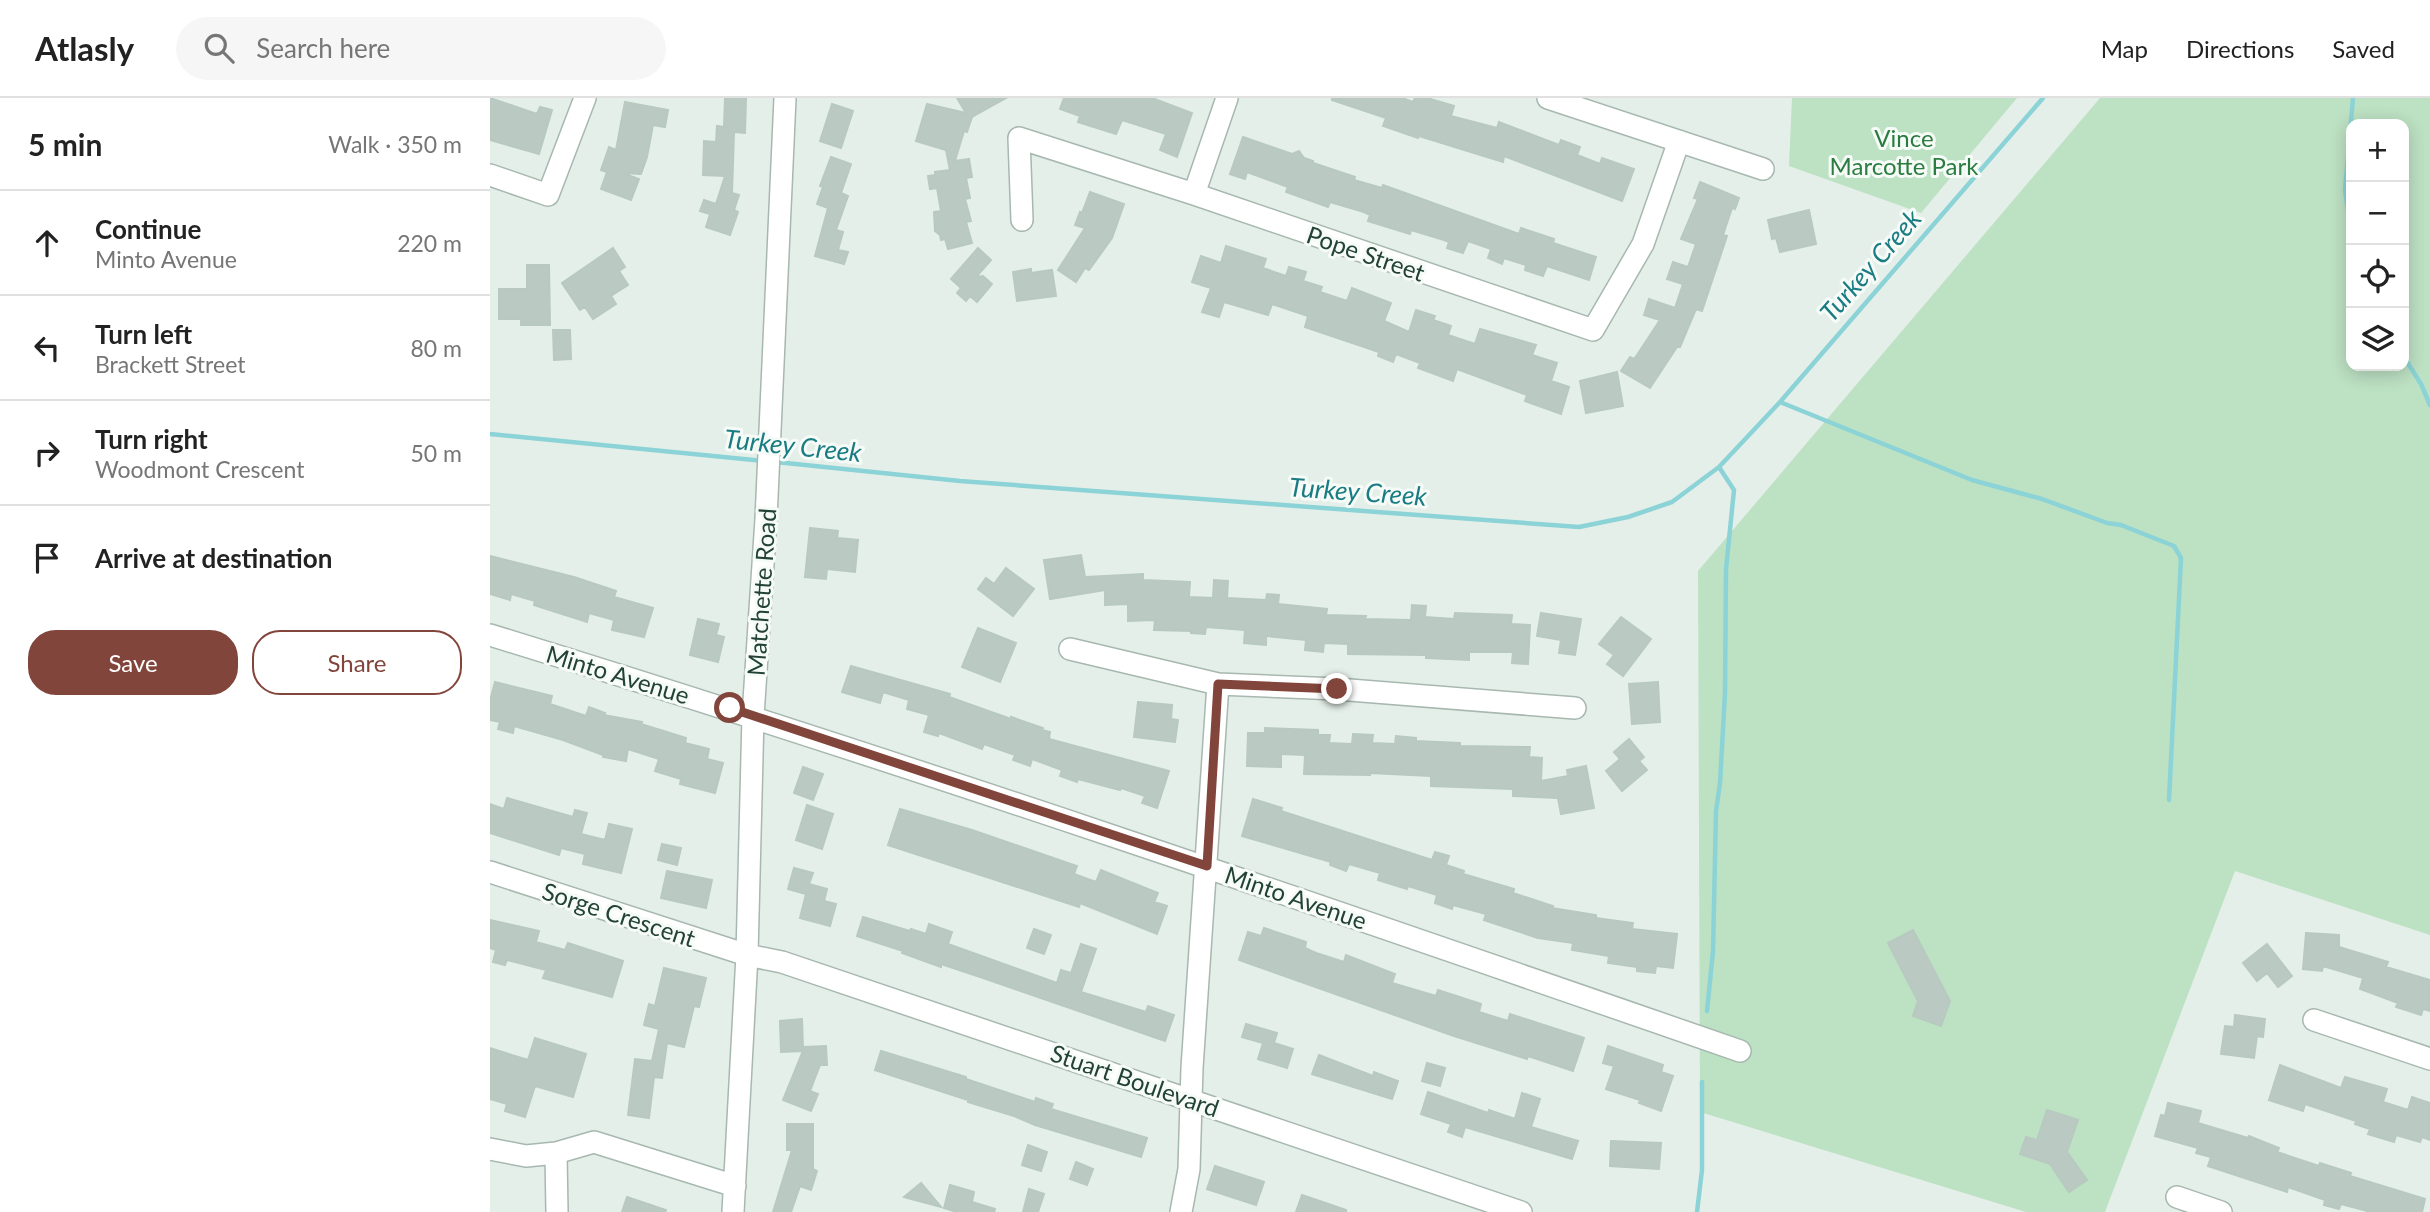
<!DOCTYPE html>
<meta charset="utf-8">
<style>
body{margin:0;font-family:Lato,sans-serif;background:#f6f6f6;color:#222}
.controls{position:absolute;right:21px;top:21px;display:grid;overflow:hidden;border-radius:14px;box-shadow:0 4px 18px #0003}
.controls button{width:63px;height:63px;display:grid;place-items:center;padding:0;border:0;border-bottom:2px solid #e0e0e0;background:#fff;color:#222;font:35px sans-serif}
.stop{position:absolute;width:21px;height:21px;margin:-16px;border:5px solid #82453b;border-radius:50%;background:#fff}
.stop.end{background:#82453b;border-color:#fff;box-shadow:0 2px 7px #0008}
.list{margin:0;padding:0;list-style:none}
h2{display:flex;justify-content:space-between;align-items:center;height:91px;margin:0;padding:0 28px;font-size:30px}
h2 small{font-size:23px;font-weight:400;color:#767676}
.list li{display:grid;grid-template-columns:46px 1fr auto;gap:21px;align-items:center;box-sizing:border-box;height:105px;padding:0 28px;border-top:2px solid #e0e0e0}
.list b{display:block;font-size:26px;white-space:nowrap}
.list p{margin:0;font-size:23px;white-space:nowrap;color:#767676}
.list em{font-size:23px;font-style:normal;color:#767676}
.actions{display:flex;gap:14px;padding:21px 28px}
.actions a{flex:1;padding:16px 0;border:2px solid #82453b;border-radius:28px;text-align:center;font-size:24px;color:#82453b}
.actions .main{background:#82453b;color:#fff}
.icon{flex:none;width:38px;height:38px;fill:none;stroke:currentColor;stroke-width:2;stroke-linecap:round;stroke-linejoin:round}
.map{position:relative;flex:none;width:1940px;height:1114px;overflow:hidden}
header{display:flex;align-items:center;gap:42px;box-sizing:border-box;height:98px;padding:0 35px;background:#fff;border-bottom:2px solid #e0e0e0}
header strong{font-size:33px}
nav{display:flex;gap:38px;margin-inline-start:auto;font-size:24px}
.search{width:490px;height:63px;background:#f6f6f6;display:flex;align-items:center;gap:18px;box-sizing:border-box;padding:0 24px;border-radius:38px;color:#767676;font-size:26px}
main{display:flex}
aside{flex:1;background:#fff}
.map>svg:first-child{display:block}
.green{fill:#bde1c3;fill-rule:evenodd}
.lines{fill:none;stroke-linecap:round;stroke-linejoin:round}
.stream{stroke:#8bd3d6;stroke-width:4.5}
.building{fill:#bacac2;stroke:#b7c9c0;stroke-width:2}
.minor-casing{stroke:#a7b8b0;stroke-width:24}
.minor{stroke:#fff;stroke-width:21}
.route{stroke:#82453b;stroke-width:9}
.labels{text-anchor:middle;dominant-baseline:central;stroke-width:6;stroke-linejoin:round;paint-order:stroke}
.park-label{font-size:24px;fill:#2b7c41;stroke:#f6fbf8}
.street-label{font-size:24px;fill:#234236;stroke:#f6fbf8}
.water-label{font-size:26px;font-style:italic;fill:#197c82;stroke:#f6fbf8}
</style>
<header>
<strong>Atlasly</strong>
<div class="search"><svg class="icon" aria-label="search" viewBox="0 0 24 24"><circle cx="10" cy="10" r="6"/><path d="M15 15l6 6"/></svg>Search here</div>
<nav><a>Map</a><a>Directions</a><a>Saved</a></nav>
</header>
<main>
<aside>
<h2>5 min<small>Walk · 350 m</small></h2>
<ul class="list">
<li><svg class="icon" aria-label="ahead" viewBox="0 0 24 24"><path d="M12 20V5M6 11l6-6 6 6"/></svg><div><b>Continue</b><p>Minto Avenue</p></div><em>220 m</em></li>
<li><svg class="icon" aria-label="left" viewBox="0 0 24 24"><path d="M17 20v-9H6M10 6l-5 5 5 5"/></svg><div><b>Turn left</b><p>Brackett Street</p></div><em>80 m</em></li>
<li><svg class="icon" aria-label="right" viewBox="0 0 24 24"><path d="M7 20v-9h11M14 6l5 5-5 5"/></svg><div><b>Turn right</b><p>Woodmont Crescent</p></div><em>50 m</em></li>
<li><svg class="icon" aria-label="arrive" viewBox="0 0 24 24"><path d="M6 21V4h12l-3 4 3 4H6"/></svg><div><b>Arrive at destination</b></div></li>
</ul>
<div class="actions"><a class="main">Save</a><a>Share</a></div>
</aside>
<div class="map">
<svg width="1940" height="1114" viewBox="0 0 1940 1114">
<rect width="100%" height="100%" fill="#e5efe9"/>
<!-- green -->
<path class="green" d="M1302,0H1527L1431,115L1299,68Z
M1610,0H1940V837L1745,773L1615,1114H1536L1210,1014L1208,473ZM1861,26H1914V268H1861Z"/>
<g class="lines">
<!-- stream -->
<path class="stream" d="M1861,134L1855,92L1863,0
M1914,259L1931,286L1940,307
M1290,304L1482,382L1552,401L1617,425L1631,427L1684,448L1691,460L1679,702
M0,336L274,363
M286,364L470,383L1089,429L1138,419L1182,404L1229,369L1290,304L1553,0
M1217,913L1223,853L1226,713L1230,685L1235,595L1236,471L1244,392L1229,369
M1207,1114L1212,1072V984"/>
</g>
<!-- building -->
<path class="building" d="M0,0L47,16L50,9L62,12L49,56L0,42Z
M235,0H256L255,35L244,34L242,95L249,97L244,112L248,114L240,137L216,129L220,116L210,113L214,102L226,106L235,78L213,77L214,43L226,44L227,28L234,29Z
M467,0H516L482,19L477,34L474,33L465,63L479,61L482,79L476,80L480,100L475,101L481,123L476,124L482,145L458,151L455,141L451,142L450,137L445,133L444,114L451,113L447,90L440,91L438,78L445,77V74L460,72L456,52L426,43L437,6L476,15Z
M574,0H662L702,15L687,59L670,52L676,36L632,22L626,36L588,24L590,18L570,11Z
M842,0H912L923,4L925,0H937L964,8L961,18L1007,30L1009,24L1069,47L1071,42L1090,49L1087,57L1110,66L1112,60L1144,71L1132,103L1014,58L1013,64L929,38L928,40L893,28L896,20L842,2Z
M135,4L178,12L175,29L163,27L157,59L151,76L132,75L149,81L141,102L111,91L117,74L111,72L119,49L126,52Z
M342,6L363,13L351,50L330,43Z
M753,39L802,56L809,53L814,60L823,63V65L865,79L864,82L892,90L893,87L904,91L1029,136L1031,130L1064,141L1063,145L1106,159L1099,182L1057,168L1053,178L1035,172L1036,167L1014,160L1012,166L998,160L1001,151L978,143L973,155L957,150L959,144L954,142L921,132L920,136L878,123L880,117L874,114L840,104L838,109L796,94L798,89L757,74L755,81L740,76Z
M341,59L361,66L351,95L358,98L346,132L353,134L348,152L358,154L354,166L325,158L338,110L327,106L333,89L330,88Z
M1210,84L1249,100L1245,111L1242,110L1233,137L1237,138L1212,213L1206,211L1190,249H1187L1160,290L1131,273L1140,259L1144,261L1147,257L1170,222L1154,217L1159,201L1185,210L1193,186L1177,181L1183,164L1198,169L1206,146L1191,141L1208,101L1204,100Z
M600,94L634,106L622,140L599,172L595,170L586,184L568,172L595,130L585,127L590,114L592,115Z
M1319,112L1326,146L1290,154L1286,140L1282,141L1278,122Z
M736,148L776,161L773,170L796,178L799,169L816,174L813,183L832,189L830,194L857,203L862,190L901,205L894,223L919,234L926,212L945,218L943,222L961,228L958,237L985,246L990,231L1046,247L1042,257L1067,265L1061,283L1079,289L1071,316L1035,303L1037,297L967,271L963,283L928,270L930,265L906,256L903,264L888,258L889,254L815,229L818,218L782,206L778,217L734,204L729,219L712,214L721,190L702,184L711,158L731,165Z
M123,150L135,169L129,173L138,187L121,198L126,206L103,221L95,209L90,212L72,185Z
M488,150L501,162L486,179L493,178L502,186L487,204L480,198L476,203L467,195L471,190L461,181Z
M37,167H59L60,227H31V221H9V191H37Z
M541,171V175L562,172L566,198L527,203L523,174Z
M63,232H80L81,261L64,262Z
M1127,274L1133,308L1096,315L1090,283Z
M320,430L348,433L347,440L368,442L365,474L337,471L336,481L315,479Z
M591,457L595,479L653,476V482L700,484L699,499L723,500L724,482L738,483L737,500L776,502L777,496L789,497L788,506L837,511L836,517L876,518L875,521L921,522L922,507L936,508L935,519L964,521L965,515L1022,517L1021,526L1040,527L1038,566L1022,565L1023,554H979V562L936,560V557L858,556V546L834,545L833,554L815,552L816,542L776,538V547L754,545L755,532L716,529L715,536L701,535V533L664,532L665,522L638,523V506L615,507V492L560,501L554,462Z
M0,458L84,479L126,493L124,499L163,510L154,539L122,532L124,522L99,515L97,524L44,507L45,503L21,496L20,502L0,496Z
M516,470L544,491L523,518L488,491L496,480L504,486Z
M1051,515L1091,521L1085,557L1069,555L1071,542L1047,538Z
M1131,519L1161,541L1133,578L1117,566L1124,557L1109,546Z
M208,521L229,526L226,537L234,539L228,564L200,557Z
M488,530L526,545L510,584L472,569Z
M361,568L460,596L459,599L521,621V619L553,630L552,632L560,634L559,641L679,673L667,710L652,705L655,698L631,690L630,692L588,681L587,684L570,678L572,672L542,661L540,668L523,662L525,657L494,646L492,651L449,635L448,638L434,634L439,617L417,611L419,602L393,594L390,605L352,594Z
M5,584L62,598L60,606L96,618L99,609L115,615L114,617L152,624L151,626L196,640L195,645L219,651L217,661L233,665L225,695L190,686L191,681L165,673L169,661L138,651L136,663L113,659V657L73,642L24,628L23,635L8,631L10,624L0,622V603Z
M1168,584L1170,624L1142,626L1139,586Z
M648,604L682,607L681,621L688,622L685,644L644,639Z
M775,630L828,632V637H840L839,645L862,646L863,636L883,637L882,645L905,646L906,638L926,640V643L970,645V648L1040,649L1039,659L1052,660L1051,683L1078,678L1077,672L1096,668L1104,710L1071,716L1068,700L1023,698V691L941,688V678L880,675V677L814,676L815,657L791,656V669L757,668L758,635H775Z
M1139,641L1154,659L1149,663L1157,672L1132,693L1116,673L1130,661L1124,654Z
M313,669L333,676L323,702L304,695Z
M17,700L83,719L85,712L97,715L91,736L115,742L119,726L142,731L131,775L93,766L95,756L71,750L69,757L0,735V706L14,711Z
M763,701L792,710L791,713L942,762L945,754L959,758L956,767L974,773L973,776L1024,791L1023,795L1063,808L1062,810L1106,817V820L1143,825L1142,831L1187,836L1183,870L1166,868L1165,875L1147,873V869L1118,865L1119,858L1082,852L1083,845L1048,840L994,822L996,816L963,807L962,811L945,805L947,797L918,788L917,791L888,782L890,775L859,766L856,773L840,767L841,764L752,738Z
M317,707L343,716L332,751L306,742Z
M410,711L482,732L587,768L584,776L606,784L611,772L668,795L664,804L677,808L667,836L590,805L589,809L398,747Z
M172,746L191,750L187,767L168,762Z
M304,770L323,775L319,786L337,791L334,803L346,806L340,828L310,820L316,796L298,791Z
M177,773L222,782L216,810L171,800Z
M373,819L420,833L421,831L436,836L439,826L462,834L458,846L567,885L571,872L581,875L591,846L606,851L591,894L656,914L658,908L684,917L675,943L496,881L451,866V869L412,855L413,853L367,838Z
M0,822L49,833L46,844L75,852L78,845L133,863L122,899L53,880L56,872L17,862L15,867L3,864L6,852L0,850Z
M774,830L816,844L815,850L826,855L854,864L856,857L905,876L902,885L946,898L948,892L991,906L989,914L1018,923L1020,916L1094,940L1083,973L1038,958L1037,961L964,938L749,862L758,834L771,838Z
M544,831L561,837L554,856L537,850Z
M1423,832L1460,903L1451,928L1423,918L1428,903L1398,845Z
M1816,835L1849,837V849L1898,864L1896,869L1940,882V913L1933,911L1931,917L1906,909L1908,905L1870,891L1873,880L1833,868L1832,873L1813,871Z
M1777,846L1802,878L1788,889L1777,875L1767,883L1753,865Z
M174,870L216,880L209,909L204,908L194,949L177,945L172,980L164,979L159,1020L138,1017L145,961L162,963L169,931L154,927L159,906L165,908Z
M1745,917L1775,921L1773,939L1767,938L1764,960L1731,956L1735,928L1744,929Z
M312,921L313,952L314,949L336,948L337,967H330L320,993L328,996L321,1013L293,1002L313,953L291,954L290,923Z
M756,926L787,935L784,945L803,951L797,970L768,961L773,945L752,939Z
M45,940L96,956L83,999L45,988L35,1019L15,1013L17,1006L0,1001V950L38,962Z
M1118,948L1173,967L1171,974L1183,978L1171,1013L1149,1005L1150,1002L1116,991L1124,968L1113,965Z
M391,953L476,979V981L545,1004L546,1000L563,1006L561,1011L657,1040L651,1059L545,1027L524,1018L478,1004V1002L385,972Z
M829,957L883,978L884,974L908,983L902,1001L822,976Z
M937,965L955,970L950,988L932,983Z
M1790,967L1851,990L1855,979L1897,991L1893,1004L1918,1012L1922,999L1940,1005V1042L1932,1039L1930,1044L1906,1037L1904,1044L1878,1036L1880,1031L1865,1026L1866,1023L1815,1006L1813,1013L1779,1002Z
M938,994L998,1015L999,1012L1025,1021L1032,995L1050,1001L1041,1029L1088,1043L1082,1061L975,1029L972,1039L958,1034L961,1026L931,1016Z
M1678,1005L1711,1013L1708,1025L1758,1040L1759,1038L1789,1050L1787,1054L1829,1068L1830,1065L1861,1075L1860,1078L1935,1101L1932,1114H1881L1851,1106L1849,1111L1834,1107L1835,1102L1798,1089L1797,1094L1718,1068L1721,1059L1706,1055L1708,1050L1665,1038L1671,1017L1675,1018Z
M1557,1012L1588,1022L1577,1054L1597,1082L1579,1094L1560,1066L1530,1056L1536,1039L1547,1042Z
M297,1026H323V1071L327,1073L321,1092L310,1088L301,1114H283L302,1052H297Z
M1121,1043L1171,1045L1169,1071L1120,1068Z
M538,1047L557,1054L551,1073L532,1067Z
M586,1064L603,1071L597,1087L580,1081Z
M725,1068L774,1084L766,1107L717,1091Z
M431,1085L451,1109L414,1099Z
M460,1087L484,1094L482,1104L505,1111L504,1114H467L454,1110Z
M539,1091L554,1096L548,1114H533Z
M812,1097L856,1112V1114H806Z
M137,1099L176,1112L175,1114H132Z"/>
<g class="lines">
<!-- minor casing -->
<g class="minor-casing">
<path id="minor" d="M1058,0L1273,71
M0,77L58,97L95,0
M704,96L737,0
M532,122L529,40L704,96L1103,232L1153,146L1189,43
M0,537C420,666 835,809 1250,953
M580,551L728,586L847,591L1085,610
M0,774L257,857L292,864L1031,1114
M1824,922L1940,961
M0,1051L36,1058L66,1055L104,1044L245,1088
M66,1055L67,1114
M1687,1099L1731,1114
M243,1114L257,857L263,618L276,421L295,0
M691,1114L699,1071L702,970L728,586"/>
</g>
<!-- minor -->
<use href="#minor" class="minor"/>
</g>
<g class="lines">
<!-- route -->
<path class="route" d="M240,610L717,768L728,586L847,591"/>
</g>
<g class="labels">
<!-- park labels -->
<g class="park-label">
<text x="1414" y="39">Vince<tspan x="1414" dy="28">Marcotte Park</tspan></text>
</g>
<!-- street labels -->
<g class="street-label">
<text transform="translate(876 155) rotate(19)">Pope Street</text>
<text transform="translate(271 494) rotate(-86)">Matchette Road</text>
<text transform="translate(128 576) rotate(17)">Minto Avenue</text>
<text transform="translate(806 799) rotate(19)">Minto Avenue</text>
<text transform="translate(129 816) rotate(18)">Sorge Crescent</text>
<text transform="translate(645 982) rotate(19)">Stuart Boulevard</text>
</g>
<!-- water labels -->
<g class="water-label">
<text transform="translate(1380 167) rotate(-49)">Turkey Creek</text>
<text transform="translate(303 347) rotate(6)">Turkey Creek</text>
<text transform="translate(868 393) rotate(4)">Turkey Creek</text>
</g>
</g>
</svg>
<div class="controls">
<button>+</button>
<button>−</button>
<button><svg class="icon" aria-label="locate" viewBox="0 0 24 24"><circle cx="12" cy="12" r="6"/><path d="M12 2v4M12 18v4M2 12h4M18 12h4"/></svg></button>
<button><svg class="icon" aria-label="layers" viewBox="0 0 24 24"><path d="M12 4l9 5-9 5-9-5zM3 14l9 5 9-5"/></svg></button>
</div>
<div class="stop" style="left:240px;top:610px"></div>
<div class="stop end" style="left:847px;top:591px"></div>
</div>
</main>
